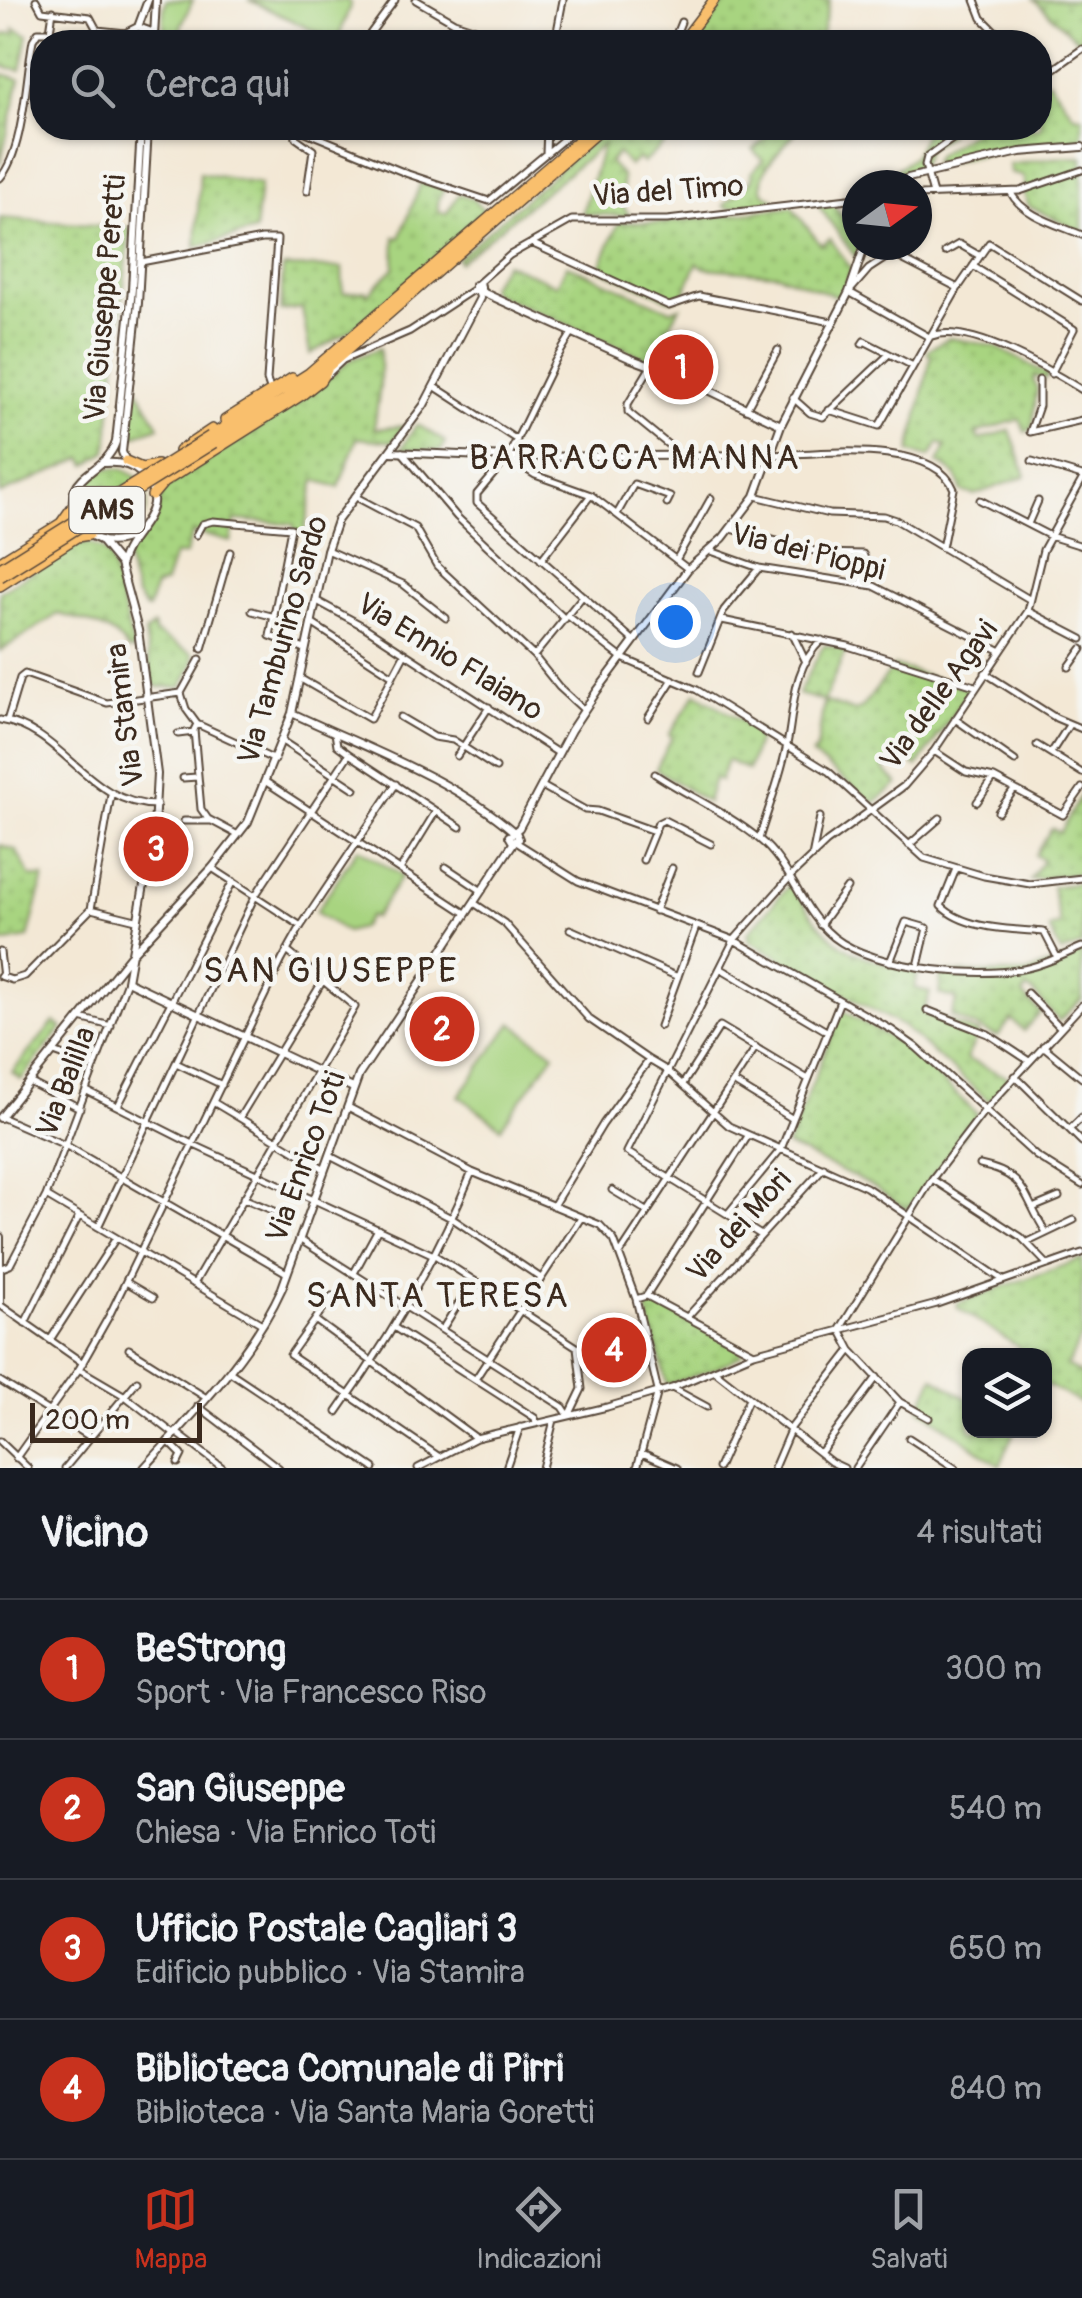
<!DOCTYPE html>
<html lang="it">
<meta charset="utf-8">
<style>
body{margin:0;font-family:Pangolin,sans-serif;background:#20242c;color:#f1f3f6}
.controls{position:absolute;right:30px;bottom:30px;display:grid;overflow:hidden;border-radius:20px;box-shadow:0 2px 8px #0004}
.controls button{width:90px;height:90px;display:grid;place-items:center;padding:0;border:0;border-bottom:2px solid #363941;background:#171b24;color:#f1f3f6;font:50px sans-serif}
.compass{position:absolute;left:842px;top:170px;width:90px;height:90px;border-radius:50%;background:#171b24;box-shadow:0 2px 8px #0004;rotate:75deg}
.scale{position:absolute;left:30px;bottom:25px;width:172px;box-sizing:border-box;padding-left:10px;border:5px solid #3b2a1e;border-top:0;font-size:28px;line-height:35px;white-space:nowrap;color:#3b2a1e;-webkit-text-stroke:8px #f6f6f2;paint-order:stroke}
.you{position:absolute;left:675px;top:622px;width:35px;height:35px;margin:-25px;border:8px solid #fff;border-radius:50%;background:#1a73e8;box-shadow:0 0 0 15px #1a73e833}
.badge{display:grid;place-items:center;width:65px;height:65px;border-radius:50%;background:#c8321e;color:#fff;font-size:32px;font-weight:700}
.pin{position:absolute;translate:-50% -50%;border:5px solid #fff;box-shadow:0 2px 10px #0006}
.list{margin:0;padding:0;list-style:none}
h2{display:flex;justify-content:space-between;align-items:center;height:130px;margin:0;padding:0 40px;font-size:42px}
h2 small{font-size:32px;font-weight:400;color:#9ea1a6}
.list li{display:grid;grid-template-columns:65px 1fr auto;gap:30px;align-items:center;box-sizing:border-box;height:140px;padding:0 40px;border-top:2px solid #363941}
.list b{display:block;font-size:38px;white-space:nowrap}
.list p{margin:0;font-size:32px;white-space:nowrap;color:#9ea1a6}
.list em{font-size:32px;font-style:normal;color:#9ea1a6}
.icon{flex:none;width:55px;height:55px;fill:none;stroke:currentColor;stroke-width:2;stroke-linecap:round;stroke-linejoin:round}
.map{position:relative;flex:none;width:1082px;height:1468px;overflow:hidden}
.search{position:absolute;background:#171b24;box-shadow:0 2px 8px #0004;left:30px;right:30px;top:30px;height:110px;display:flex;align-items:center;gap:25px;box-sizing:border-box;padding:0 35px;border-radius:40px;color:#9ea1a6;font-size:38px}
.sheet{height:690px;background:#171b24}
nav{display:flex;justify-content:space-around;align-items:center;box-sizing:border-box;height:140px;border-top:2px solid #363941;background:#171b24;font-size:28px;color:#9ea1a6}
nav a{display:grid;justify-items:center;gap:5px}
nav .on{color:#c8321e}
.map>svg:first-child{display:block}
.grass{fill:url(#grass-dots);stroke:#727f4f;stroke-width:2.5}
.garden{fill:#a8d480;stroke:#727f4f;stroke-width:2.5}
.lines{fill:none;stroke-linecap:round;stroke-linejoin:round}
.minor-casing{stroke:#574639;stroke-width:9}
.tertiary-casing{stroke:#574639;stroke-width:10}
.trunk-casing{stroke:#574639;stroke-width:12}
.minor{stroke:#fff;stroke-width:5}
.tertiary{stroke:#fff;stroke-width:6}
.trunk{stroke:#f9bf6d;stroke-width:9}
.trunk-bridge-casing{stroke:#574639;stroke-width:12;stroke-linecap:butt}
.trunk-bridge{stroke:#f9bf6d;stroke-width:9}
.labels{text-anchor:middle;dominant-baseline:central;stroke-width:9;stroke-linejoin:round;paint-order:stroke}
.shield{fill:#f6f6f2;stroke:#73675e;stroke-width:2.5}
.shield-label{font-size:28px;font-weight:bold;fill:#3b2a1e}
.street-label{font-size:30px;fill:#3b2a1e;stroke:#f6f6f2}
.quarter-label{font-size:35px;letter-spacing:2.5px;fill:#3b2a1e;stroke:#f6f6f2}
</style>
<div class="map">
<svg width="1082" height="1468" viewBox="0 0 1082 1468">
<defs>
<pattern id="grass-dots" width="8" height="8" patternUnits="userSpaceOnUse" patternTransform="scale(2.5)"><rect width="8" height="8" fill="#a8d480"/><path d="M2 2h.1M6 6h.1" fill="none" stroke="#92b66e" stroke-width="1.8" stroke-linecap="round"/></pattern>
</defs>
<rect width="100%" height="100%" fill="#f6f6f2"/>
<filter id="ink" filterUnits="userSpaceOnUse"><feTurbulence type="fractalNoise" baseFrequency=".01" numOctaves="2"/><feDisplacementMap in="SourceGraphic" scale="20" xChannelSelector="R" yChannelSelector="G"/><feConvolveMatrix kernelMatrix="1 2 1 2 8 2 1 2 1" color-interpolation-filters="sRGB"/></filter>
<filter id="wash" filterUnits="userSpaceOnUse"><feTurbulence type="fractalNoise" baseFrequency=".0048" numOctaves="4" result="noise"/><feDisplacementMap in="SourceGraphic" scale="40" xChannelSelector="R" yChannelSelector="G"/><feGaussianBlur stdDeviation="2.25" result="paint"/><feColorMatrix in="noise" values="0 0 0 0 0 0 0 0 0 0 0 0 0 0 0 0 0 1.4 0 .05"/><feComposite in="paint" operator="in"/></filter>
<g filter="url(#wash)">
<rect width="100%" height="100%" fill="#f3e8d5"/>
<!-- grass -->
<path class="grass" d="M727,0H830L820,42H696Z
M1034,0H1082V43H1081Z
M14,28L28,35L21,70L0,66V36L15,32Z
M3,74L20,79L0,164V85Z
M1048,80L1074,115L1082,116V142L1006,149L937,165L932,163L937,155L978,128H1040V86Z
M607,128H681L643,163L638,158L629,166L618,153L609,162L622,176L623,206L630,216L582,214L603,144L459,262L457,258Z
M762,128H798C787,147 755,167 763,192L776,201L727,208L724,205L752,180L751,173L763,160L753,150L769,135Z
M928,128H943L949,134L927,150L919,169L894,176L887,185H876L913,157Z
M1082,157V232L1029,206L1024,194V177L1011,173L1009,165L1052,158Z
M200,173L260,184L255,231L196,247Z
M421,182L444,189L438,202V212L446,214L459,194L473,199L487,213L350,331L310,354L302,308L281,311L283,267L342,268L343,293L366,291L367,295L394,268L395,237L400,238Z
M832,203L857,237V245H860L856,258L818,205Z
M792,207L821,245L830,239L851,269L841,298L777,274L705,268L697,263L683,296L671,300L599,269L619,222L664,223Z
M0,218L130,228L107,451L87,465L83,458L0,494Z
M505,263L557,285L567,265L671,310L680,307L651,360L491,292L489,287Z
M949,338L994,346L1049,375L1045,379L1035,376L1033,380L1037,389L1032,429L1025,432L1020,419L976,433L979,440L1010,430L1026,476L974,495L961,491C961,478 949,468 938,463L946,447L939,443L930,457L910,452L931,356L927,353L929,349Z
M380,348V386L374,429L405,426L393,442L357,438L339,487L315,480L304,533L295,531L293,524L235,520L231,542L193,532L185,555H174L165,583L155,587L148,609L145,608L136,595L126,556L155,523L163,489L295,405L350,360Z
M135,383L159,426L129,438Z
M417,424L445,442L441,451L401,449Z
M79 502a34 34 0 1 1 68 0a34 34 0 1 1-68 0Z
M88,542L102,549L110,558L134,650H128C113,627 84,620 58,614L0,651V592L78,543Z
M153,626L155,633L193,654V664L182,687H158L152,682L145,633Z
M824,645L846,650L824,701L853,711L861,709L894,666L970,689L917,767L904,754L883,769L898,784L874,803L812,755L817,749L824,701L798,694Z
M696,693L760,732L748,770L727,760L720,781L714,778L707,802L656,769L672,738L669,735Z
M1082,794V873L1030,880L1043,860L1035,855L1052,828L1060,833Z
M0,845L16,850L31,877H44L28,938L2,943Z
M1082,882V945L1061,953L1049,928L1060,925L1052,887Z
M791,883C830,947 846,956 919,970L914,988L930,992L924,1013L979,1033L966,1059L1010,1078L989,1101L902,1026L750,941L748,933Z
M1082,953V999L1059,1021L1032,991L1026,989L1023,995L1040,1012L1024,1031L1011,1019L998,1037L951,1016L957,999L939,994L941,973H1026Z
M842,1010L907,1048L978,1115L907,1210L871,1185L787,1146Z
M54,1022L62,1028L21,1080L12,1072Z
M1082,1259V1336L1067,1366L1082,1375V1404L1045,1384L1044,1356L1017,1355L1020,1348L958,1308L957,1303Z
M651,1301L738,1346L742,1355L714,1369L667,1385L646,1307Z
M934,1377L969,1400L970,1430L1014,1431L1000,1466L920,1408Z"/>
<!-- garden -->
<path class="garden" d="M166,0H193L181,26L182,42H169C163,28 161,15 166,0Z
M249,0H346L351,3L337,42Z
M358,848L402,876L374,918L370,916L361,928L346,932L316,912Z
M512,1023L554,1054L501,1127L459,1096Z"/>
</g>
<g filter="url(#ink)">
<g class="lines">
<!-- minor casing -->
<g class="minor-casing">
<path id="minor" d="M36,0L42,11L90,17L97,30L126,33
M416,0L454,22L515,42
M975,0L982,18L1006,42
M50,31L53,11
M220,42H225
M324,42H328
M364,42L395,0
M555,42L563,0
M673,42L681,22
M1040,79L1082,49
M293,128L296,138L313,150L307,191
M296,128L408,174L489,201L577,128
M546,153L547,128
M0,178C24,151 26,77 33,40L38,32H53L113,42
M1011,193C1023,216 1059,225 1082,235
M933,194L925,165L927,157L968,128
M917,195L1020,191L1082,170
M531,243L669,306L699,296L832,322
M945,252L959,244L980,256
M141,262L262,239H277L267,380L270,389
M973,266L1074,329L1051,374
M476,285L510,255L572,220H667L857,198
M572,333L555,361L508,457L477,494V503L634,641
M932,336C968,322 1050,370 1082,390
M929,337L849,292L869,269L892,254L958,288
M862,344L864,341L913,366
M651,366L628,404V412L682,456
M327,375L343,360L410,331L474,289
M1039,380V406L1030,432L1082,420
M434,386L517,440
M793,398L810,413L823,417L888,355
M746,409L778,350
M829,410L879,426L958,288L989,243L1082,301
M402,452L457,517L565,619
M771,455C817,454 933,438 954,489L942,548
M510,459L535,475L591,495L688,569
M1032,461L1082,476
M755,496L829,514L884,516L896,520L1029,599
M356,497L415,528L437,566L534,656L559,687L584,710
M980,500L1050,536L1082,546
M617,514L634,484L670,497L667,503
M1028,524L1038,501
M731,529L822,553L863,554L867,563L862,582
M196,535L202,524L213,521L291,528L270,636L305,649
M327,550L403,584L446,618
M711,551L759,568L874,586L1001,651
M541,560L591,495
M676,560L711,498
M317,601L363,626L558,753
M252,611L275,617
M1028,611L1082,639
M568,616L622,658L697,690L828,771L924,858L984,876L1030,884L1082,878
M722,620L848,646L975,686
M313,624L393,676
M792,633L806,662
M202,649L230,552
M534,656L582,597
M200,659L181,693L186,709L197,724L194,730L201,809L208,819L238,835
M1069,667L1082,649
M699,672L724,610L759,568
M985,673L1056,718L1082,729
M301,679L370,719L404,655
M400,717L434,737L453,740L496,768
M648,718L673,679
M955,719L1015,761
M0,720C63,729 88,805 157,805
M7,721L20,678L25,674L107,703L181,693
M197,724L275,760
M335,733L337,745L349,754L460,827
M178,734L194,732
M282,741L355,789
M1037,745L1082,773
M934,751L966,772L994,778L1063,815L1082,788
M1051,753L1069,725
M457,756L489,707
M655,774C688,796 728,813 759,839C790,864 799,904 827,931C862,967 968,978 1017,970C1039,967 1061,956 1082,947
M183,778L197,777
M266,782L464,912
M542,786L585,810L598,811L654,831
M977,802L994,778
M998,812L1014,790
M184,821H211
M759,839C768,809 780,779 786,749C795,711 790,670 822,640
M516,842L578,881L734,940L892,1030L916,1047L1036,1156L1082,1185
M909,845L940,818
M812,857L820,817
M643,860L658,823L664,820L711,844
M446,867L479,889
M212,868L301,926
M401,868L436,811
M956,869L941,906C965,930 1012,929 1044,932L1057,957
M474,903L504,923L589,1019L649,1060L603,1124L553,1206
M91,909L111,795
M655,911L672,868
M820,925L847,888
M570,929L678,977
M0,952L3,977
M890,962L906,922L927,928L918,966
M720,968L828,1032
M0,976L12,980L25,976L91,909L136,920
M1027,993L1060,1027
M927,1010L988,1034L1029,1061
M80,1018L111,1026
M660,1026L696,927
M1043,1046L1082,1078
M54,1052L95,1067
M649,1060L666,1070L729,1126L866,1187L1003,1280
M176,1063L222,1085
M1015,1076L1082,1142
M29,1082L80,1108
M733,1082L793,1119
M683,1084L720,1026L808,1079
M87,1091L192,1144L436,1256L577,1347L582,1389L569,1416L563,1407L299,1239
M213,1102L323,1168
M118,1106L233,881
M348,1107L472,1172L600,1225L614,1240L636,1299L658,1391L637,1468
M1,1117L65,1145L287,1273
M240,1117L324,979
M1070,1129L1082,1117
M330,1156L453,1219L541,1278
M980,1165C1029,1175 1023,1198 1046,1232
M932,1179L1021,1237L1048,1265
M612,1190L647,1211
M46,1196L262,1324
M243,1198L279,1213
M1035,1207L1059,1197
M729,1212L781,1149L840,1001
M98,1227L255,896L349,754
M761,1235L627,1152L734,940L791,876L827,842L904,786L934,751L1028,611L1043,550L1082,480
M1028,1242L1074,1220
M620,1254L756,1047
M2,1268L10,1265L46,1196L127,981
M354,1273L378,1229
M126,1282L153,1298
M194,1284L355,1007L287,951
M332,1296L290,1355L438,1456
M647,1296L754,1353
M636,1299L646,1296L748,1136
M0,1305L83,1363
M688,1316L824,1167
M315,1320L476,1438
M25,1323L79,1216
M395,1328L535,1418L536,1423
M443,1328L473,1280
M840,1329L932,1179L984,1111L1082,1005
M840,1329L851,1350L900,1402L929,1418
M50,1340L116,1238
M129,1349L205,1397
M79,1369L125,1396L174,1434
M715,1371L831,1462L844,1468
M230,1372L374,1468
M476,1378L581,1218
M0,1381L90,1437
M672,1388L707,1407
M198,1406L279,1468
M337,1412C392,1336 436,1259 472,1172
M177,1433L223,1468
M909,1438L955,1468
M0,1441L28,1468
M168,1441L182,1455L178,1463
M821,1452L877,1377
M642,1453L677,1468
M16,1458L79,1369L109,1316L282,960L301,926L396,784
M65,1468L137,1381
M418,1468L476,1438L607,1407L672,1388L754,1353L937,1304L1082,1253
M506,1468L520,1427
M542,1468L554,1420
M718,1468L749,1398
M774,1468L791,1428L851,1350
M855,1468L900,1402"/>
</g>
<!-- tertiary casing -->
<g class="tertiary-casing">
<path id="tertiary" d="M138,27L148,0
M154,37L156,0
M123,42L126,33L138,27L149,31L155,42
M892,185L908,178L1020,152L1082,147
M475,285L481,286V291H475Z
M480,291L629,358L688,380L781,425
M391,452L508,457L771,455
M104,463C117,462 130,463 140,473C176,509 128,531 121,563
M127,464L122,452L138,303L148,128
M78,523C57,472 104,477 116,442L132,289L141,128
M86,532C102,545 118,544 136,535
M101,541L120,564L138,630L157,774L154,829L127,981L353,1088
M292,713C368,749 450,777 514,832L519,828L571,730L597,691L688,569L723,538L755,496L781,425L849,292L865,245
M516,832L519,839L512,841L509,836Z
M0,1118L130,956L212,868L248,822L292,713L327,550L337,521L424,405L480,298L479,292
M0,1237V1305
M144,1468C193,1414 252,1355 282,1288L359,1075L514,842"/>
</g>
<!-- trunk casing -->
<g class="trunk-casing">
<path id="trunk" d="M682,42L714,0
M225,420L292,378
M210,436L309,373L593,128
M214,443L285,399L329,366L602,128
M179,451L212,429
M126,461L142,468L157,465
M152,496L163,483L302,395L320,381L327,370
M0,561L61,523L73,506
M0,586L77,537L89,535"/>
</g>
<!-- minor -->
<use href="#minor" class="minor"/>
<!-- tertiary -->
<use href="#tertiary" class="tertiary"/>
<!-- trunk -->
<use href="#trunk" class="trunk"/>
<!-- trunk-bridge casing -->
<g class="trunk-bridge-casing">
<path id="trunk-bridge" d="M0,568L210,436
M0,577L214,443"/>
</g>
<!-- trunk-bridge -->
<use href="#trunk-bridge" class="trunk-bridge"/>
</g>
</g>
<g class="labels">
<!-- shield labels -->
<rect class="shield" x="69.5" y="487" width="75" height="46" rx="8"/>
<g class="shield-label">
<text x="107" y="510">AMS</text>
</g>
<!-- street labels -->
<g class="street-label">
<text transform="translate(668 191) rotate(-4)">Via del Timo</text>
<text transform="translate(105 298) rotate(-85)">Via Giuseppe Peretti</text>
<text transform="translate(808 552) rotate(14)">Via dei Pioppi</text>
<text transform="translate(283 640) rotate(-74)">Via Tamburino Sardo</text>
<text transform="translate(450 657) rotate(32)">Via Ennio Flaiano</text>
<text transform="translate(939 695) rotate(-54)">Via delle Agavi</text>
<text transform="translate(125 715) rotate(-97)">Via Stamira</text>
<text transform="translate(66 1082) rotate(-69)">Via Balilla</text>
<text transform="translate(306 1157) rotate(-70)">Via Enrico Toti</text>
<text transform="translate(739 1226) rotate(-48)">Via dei Mori</text>
</g>
<!-- quarter labels -->
<g class="quarter-label">
<text x="635" y="458">BARRACCA MANNA</text>
<text x="331" y="971">SAN GIUSEPPE</text>
<text x="438" y="1296">SANTA TERESA</text>
</g>
</g>
</svg>
<div class="controls">
<button><svg class="icon" aria-label="layers" viewBox="0 0 24 24"><path d="M12 4l9 5-9 5-9-5zM3 14l9 5 9-5"/></svg></button>
</div>
<svg class="compass" viewBox="-18 -18 36 36"><path d="M0-13l5 13h-10z" fill="#e53935"/><path d="M0 13l5-13h-10z" fill="#9ea1a6"/></svg>
<div class="scale">200 m</div>
<div class="you"></div>
<div class="pin badge" style="left:681px;top:367px">1</div>
<div class="pin badge" style="left:442px;top:1029px">2</div>
<div class="pin badge" style="left:156px;top:849px">3</div>
<div class="pin badge" style="left:614px;top:1350px">4</div>
<div class="search"><svg class="icon" aria-label="search" viewBox="0 0 24 24"><circle cx="10" cy="10" r="6"/><path d="M15 15l6 6"/></svg>Cerca qui</div>
</div>
<section class="sheet">
<h2>Vicino<small>4 risultati</small></h2>
<ul class="list">
<li><span class="badge">1</span><div><b>BeStrong</b><p>Sport · Via Francesco Riso</p></div><em>300 m</em></li>
<li><span class="badge">2</span><div><b>San Giuseppe</b><p>Chiesa · Via Enrico Toti</p></div><em>540 m</em></li>
<li><span class="badge">3</span><div><b>Ufficio Postale Cagliari 3</b><p>Edificio pubblico · Via Stamira</p></div><em>650 m</em></li>
<li><span class="badge">4</span><div><b>Biblioteca Comunale di Pirri</b><p>Biblioteca · Via Santa Maria Goretti</p></div><em>840 m</em></li>
</ul>
</section>
<nav>
<a class="on"><svg class="icon" aria-label="map" viewBox="0 0 24 24"><path d="M3 6l6-2 6 2 6-2v14l-6 2-6-2-6 2zM9 4v14M15 6v14"/></svg>Mappa</a>
<a><svg class="icon" aria-label="directions" viewBox="0 0 24 24"><path d="M12 3l9 9-9 9-9-9zM9 14v-3h6M13 9l2 2-2 2"/></svg>Indicazioni</a>
<a><svg class="icon" aria-label="saved" viewBox="0 0 24 24"><path d="M7 4h10v16l-5-4-5 4z"/></svg>Salvati</a>
</nav>
